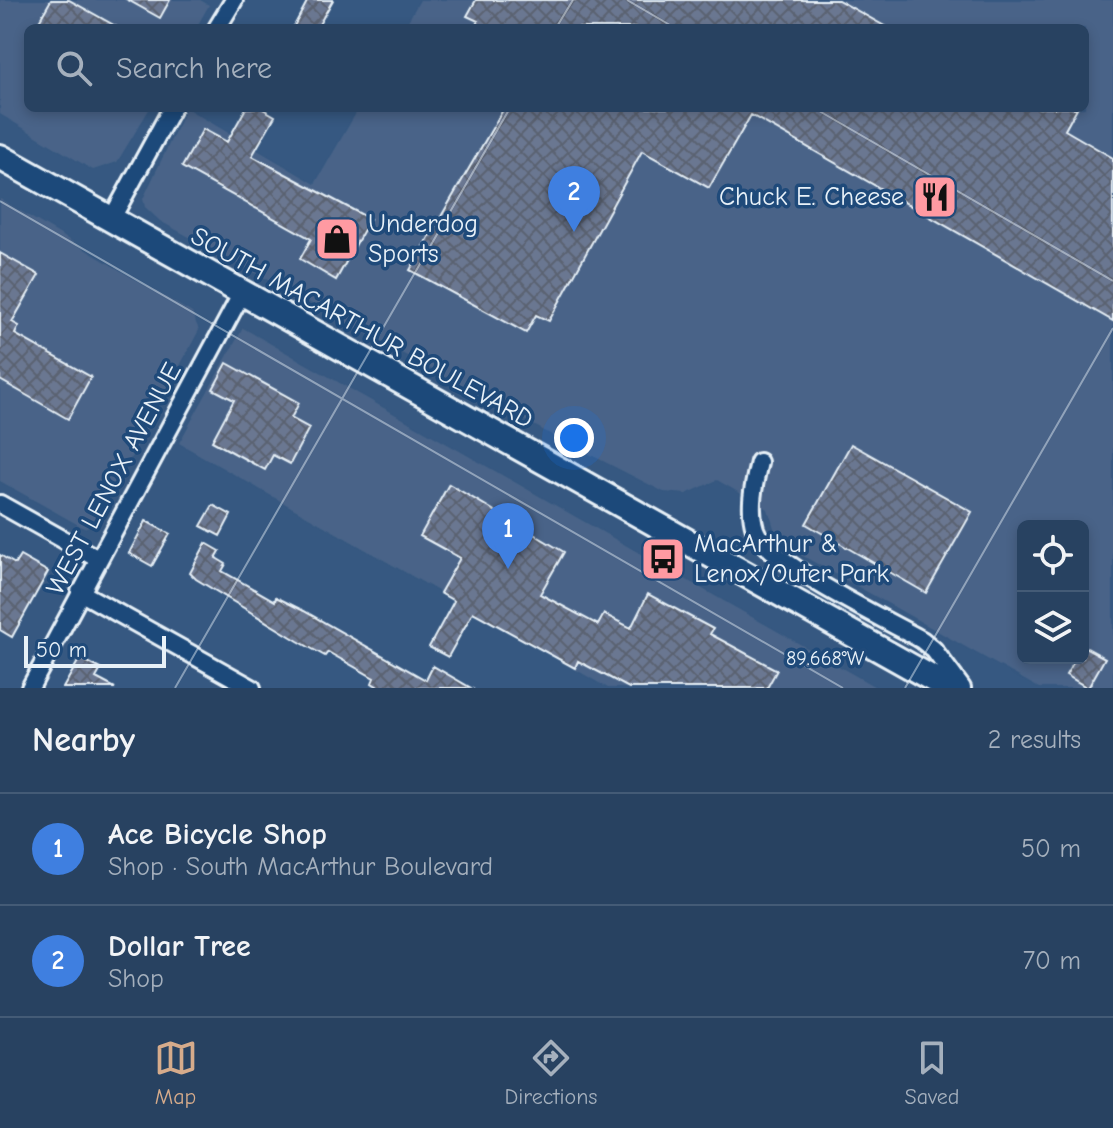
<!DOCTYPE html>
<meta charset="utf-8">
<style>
body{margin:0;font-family:"Comic Neue",sans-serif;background:#304967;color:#f1f3f6}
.controls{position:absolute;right:24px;bottom:24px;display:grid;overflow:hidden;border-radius:12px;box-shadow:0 4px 12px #0003}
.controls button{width:72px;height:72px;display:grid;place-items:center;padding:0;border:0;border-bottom:2px solid #445b76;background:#284261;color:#f1f3f6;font:40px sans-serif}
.scale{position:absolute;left:24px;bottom:20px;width:142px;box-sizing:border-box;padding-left:8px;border:4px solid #e8f1f8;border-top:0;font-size:22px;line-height:28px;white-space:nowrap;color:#e8f1f8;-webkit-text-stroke:6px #1f4a7a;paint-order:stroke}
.you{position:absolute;left:574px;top:438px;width:28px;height:28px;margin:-20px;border:6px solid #fff;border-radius:50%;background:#1a73e8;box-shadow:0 0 0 12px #1a73e833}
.badge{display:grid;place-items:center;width:52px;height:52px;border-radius:50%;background:#d6ab8b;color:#fff;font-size:26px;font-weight:700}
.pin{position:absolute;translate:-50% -66px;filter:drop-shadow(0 2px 4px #0008)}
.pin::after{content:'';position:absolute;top:42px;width:28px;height:24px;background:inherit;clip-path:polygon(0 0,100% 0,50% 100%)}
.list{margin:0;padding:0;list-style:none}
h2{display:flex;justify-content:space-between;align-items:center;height:104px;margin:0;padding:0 32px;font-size:34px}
h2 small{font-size:26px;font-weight:400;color:#a5b0bd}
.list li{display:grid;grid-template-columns:52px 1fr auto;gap:24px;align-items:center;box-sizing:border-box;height:112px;padding:0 32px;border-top:2px solid #445b76}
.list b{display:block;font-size:30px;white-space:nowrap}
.list p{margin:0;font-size:26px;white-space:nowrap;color:#a5b0bd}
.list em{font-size:26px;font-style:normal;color:#a5b0bd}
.icon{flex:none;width:44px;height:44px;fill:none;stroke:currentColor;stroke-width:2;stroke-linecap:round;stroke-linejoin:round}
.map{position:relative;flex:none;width:1113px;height:688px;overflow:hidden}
.search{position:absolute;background:#284261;box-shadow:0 4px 12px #0003;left:24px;right:24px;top:24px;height:88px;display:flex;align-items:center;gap:20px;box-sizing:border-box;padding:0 28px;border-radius:12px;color:#a5b0bd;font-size:30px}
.sheet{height:328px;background:#284261}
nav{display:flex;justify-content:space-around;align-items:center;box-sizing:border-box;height:112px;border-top:2px solid #445b76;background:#284261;font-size:22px;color:#a5b0bd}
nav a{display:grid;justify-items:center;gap:4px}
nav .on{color:#d6ab8b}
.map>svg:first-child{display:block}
.built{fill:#496488;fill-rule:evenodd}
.building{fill:url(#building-cross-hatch);stroke:#e8f1f8;stroke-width:2}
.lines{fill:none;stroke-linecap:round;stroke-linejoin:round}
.street-casing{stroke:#e8f1f8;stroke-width:22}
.secondary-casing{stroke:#e8f1f8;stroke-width:30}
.street{stroke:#1f4a7a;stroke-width:16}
.secondary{stroke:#1f4a7a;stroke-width:24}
.ticks{fill:none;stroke:#e8f1f8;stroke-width:2;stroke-opacity:0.45}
.labels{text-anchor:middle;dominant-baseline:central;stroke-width:7;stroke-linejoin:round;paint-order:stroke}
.poi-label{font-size:26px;fill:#e8f1f8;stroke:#1f4a7a;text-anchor:start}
.street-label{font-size:26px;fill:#e8f1f8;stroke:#1f4a7a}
.ticks-label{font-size:20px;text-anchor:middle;fill:#e8f1f8;stroke:#1f4a7a;stroke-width:7;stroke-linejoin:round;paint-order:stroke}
</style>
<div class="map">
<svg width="1113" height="688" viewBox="0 0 1113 688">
<defs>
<pattern id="building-cross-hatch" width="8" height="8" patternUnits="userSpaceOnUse" patternTransform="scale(2)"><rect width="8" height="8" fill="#6b7791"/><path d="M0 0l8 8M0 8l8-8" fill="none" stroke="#5a6271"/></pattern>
</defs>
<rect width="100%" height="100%" fill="#365881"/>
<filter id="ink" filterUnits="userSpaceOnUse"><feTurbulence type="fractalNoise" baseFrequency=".0125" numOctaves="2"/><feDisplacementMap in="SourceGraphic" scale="16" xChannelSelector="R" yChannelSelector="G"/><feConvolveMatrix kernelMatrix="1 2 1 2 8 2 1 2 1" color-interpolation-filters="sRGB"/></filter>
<g filter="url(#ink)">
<!-- built -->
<path class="built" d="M0,0H200L209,5L196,28H28V108H150L117,162L93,170L0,114Z
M420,0H1113V688H1039L787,547L776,534L768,509L717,480L686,494L664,492L552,435L160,221L145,207L143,199L186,108L315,184L359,108H1085V28H404ZM1023,526H1083V658H1023Z
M0,199L192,313L199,330L96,523L84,528L0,481Z
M243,328L877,688H608L179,443Z"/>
<!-- building -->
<path class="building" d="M51,0H69L119,28H35Z
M128,0H170L160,18Z
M308,0H333L317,28H293Z
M476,0H838L888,28H474L478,21L467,16Z
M246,108H261L275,116L252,156L370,219L336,280L300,259L311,239L182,167L203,129L227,142Z
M504,108H1077L1065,130L1113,158V321L751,115L709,188L642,151L549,321L536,315L526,333L410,270Z
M0,253L39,275L12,322L19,326L15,334L91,377L68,419L0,380Z
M227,363L299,403L291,418L309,428L290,464L273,455L265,470L212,441L234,400L213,389Z
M851,444L972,512L926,593L806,524Z
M449,484L564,552L540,594L598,625L604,614L631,628L648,594L713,629L710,634L777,670L767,688H629L578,661L575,668L473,612L448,657L429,647L454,601L440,593L460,558L420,536Z
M213,505L231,515L220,536L201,526Z
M146,521L170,534L152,566L129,553Z
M206,543L220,551L216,558L226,564L222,571L275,601L276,597L304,611L426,680L433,666L471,688H380L372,683L374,678L328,652L325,656L298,641L196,579L190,573Z
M0,555L15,564L20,556L48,572L12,637L0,630Z
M1083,646L1105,658L1088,688L1066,675L1076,658H1083Z
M80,658L101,669L96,678L115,688H63Z"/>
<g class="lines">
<!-- street casing -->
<g class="street-casing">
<path id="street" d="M217,28L234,0
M111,220L172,108
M759,462C754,484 748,507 755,529C766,563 887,620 922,640L934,650L962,688
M0,504L98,559
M80,592L252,688
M30,688L242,293"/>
</g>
<!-- secondary casing -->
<g class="secondary-casing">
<path id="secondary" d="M0,157L949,688"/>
</g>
<!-- street -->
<use href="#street" class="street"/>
<!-- secondary -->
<use href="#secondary" class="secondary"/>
</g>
</g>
<!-- ticks -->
<path class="ticks" d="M627,0L675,28M556,28L573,0M814,108L1113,281M0,201L843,688M175,688L510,108M905,688L1113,328"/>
<!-- icons -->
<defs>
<g id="restaurant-square" transform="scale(2.3)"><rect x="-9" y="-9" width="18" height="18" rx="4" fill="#ff9aa2" stroke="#1f4a7a"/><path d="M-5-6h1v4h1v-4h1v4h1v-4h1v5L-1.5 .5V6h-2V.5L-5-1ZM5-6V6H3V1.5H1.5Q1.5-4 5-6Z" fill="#111"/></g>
<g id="shop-square" transform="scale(2.3)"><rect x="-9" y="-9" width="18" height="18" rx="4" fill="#ff9aa2" stroke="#1f4a7a"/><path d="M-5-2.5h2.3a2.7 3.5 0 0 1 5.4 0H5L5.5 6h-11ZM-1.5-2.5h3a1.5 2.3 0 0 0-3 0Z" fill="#111"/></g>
<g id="bus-square" transform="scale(2.3)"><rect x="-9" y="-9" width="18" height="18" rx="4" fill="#ff9aa2" stroke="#1f4a7a"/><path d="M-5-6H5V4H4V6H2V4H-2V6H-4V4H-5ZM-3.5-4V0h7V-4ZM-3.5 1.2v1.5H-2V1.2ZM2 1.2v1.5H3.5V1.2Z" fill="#111"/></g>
</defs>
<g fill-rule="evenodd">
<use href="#restaurant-square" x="935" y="197"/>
<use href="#shop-square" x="337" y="239"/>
<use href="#bus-square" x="663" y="559"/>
</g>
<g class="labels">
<!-- poi labels -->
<g class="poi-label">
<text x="904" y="197" text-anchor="end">Chuck E. Cheese</text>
<text x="368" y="224">Underdog<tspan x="368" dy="30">Sports</tspan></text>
<text x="694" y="544">MacArthur &amp;<tspan x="694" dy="30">Lenox/Outer Park</tspan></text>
</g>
<!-- street labels -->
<g class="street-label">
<text transform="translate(362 328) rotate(29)">SOUTH MACARTHUR BOULEVARD</text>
<text transform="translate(114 479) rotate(-62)">WEST LENOX AVENUE</text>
</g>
</g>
<g class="ticks-label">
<text x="825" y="665">89.668°W</text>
</g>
</svg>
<div class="controls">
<button><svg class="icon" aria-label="locate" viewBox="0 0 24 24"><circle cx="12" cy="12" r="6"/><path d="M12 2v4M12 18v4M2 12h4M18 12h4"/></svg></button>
<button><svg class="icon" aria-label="layers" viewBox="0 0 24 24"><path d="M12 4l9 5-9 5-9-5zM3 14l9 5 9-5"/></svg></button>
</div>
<div class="scale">50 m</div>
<div class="you"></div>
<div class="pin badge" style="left:508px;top:569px;background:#3f7fe0">1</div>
<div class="pin badge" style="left:574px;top:232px;background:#3f7fe0">2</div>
<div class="search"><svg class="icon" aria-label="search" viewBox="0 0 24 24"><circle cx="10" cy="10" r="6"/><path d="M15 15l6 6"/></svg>Search here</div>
</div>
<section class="sheet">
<h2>Nearby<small>2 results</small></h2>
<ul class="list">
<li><span class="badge" style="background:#3f7fe0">1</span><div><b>Ace Bicycle Shop</b><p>Shop · South MacArthur Boulevard</p></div><em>50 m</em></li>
<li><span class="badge" style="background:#3f7fe0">2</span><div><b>Dollar Tree</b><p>Shop</p></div><em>70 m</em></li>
</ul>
</section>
<nav>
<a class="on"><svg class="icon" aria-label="map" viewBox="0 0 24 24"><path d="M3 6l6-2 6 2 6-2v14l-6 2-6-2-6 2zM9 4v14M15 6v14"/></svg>Map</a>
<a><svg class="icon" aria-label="directions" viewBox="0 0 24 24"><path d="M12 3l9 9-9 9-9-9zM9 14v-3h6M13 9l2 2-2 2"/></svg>Directions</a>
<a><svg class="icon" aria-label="saved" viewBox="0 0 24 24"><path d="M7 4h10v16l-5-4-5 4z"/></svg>Saved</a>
</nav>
